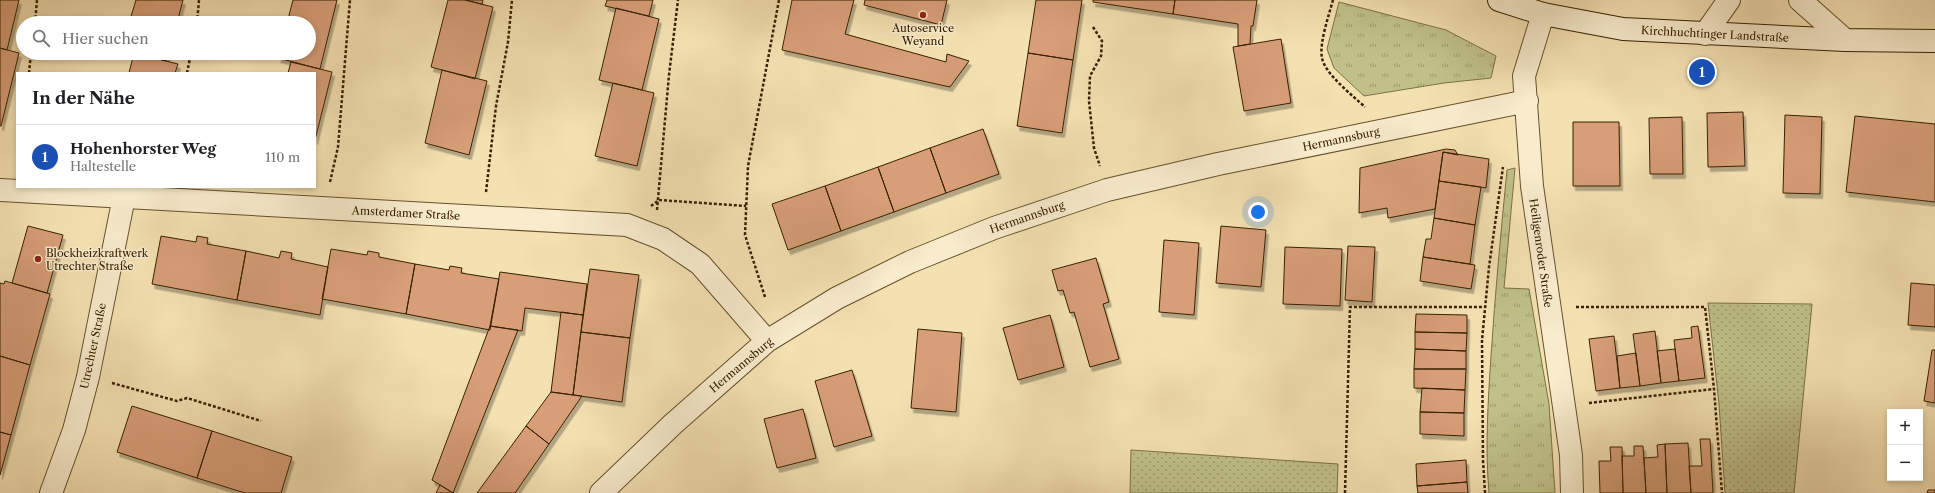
<!DOCTYPE html>
<html lang="de">
<meta charset="utf-8">
<style>
body{margin:0;font-family:"Libre Caslon Text",serif;background:#f2f2f2;color:#202124}
.controls{position:absolute;right:12px;bottom:12px;display:grid;overflow:hidden;border-radius:0px;box-shadow:0 2px 6px #0003}
.controls button{width:36px;height:36px;display:grid;place-items:center;padding:0;border:0;border-bottom:1px solid #e0e0e0;background:#fff;color:#202124;font:20px sans-serif}
.you{position:absolute;left:1258px;top:212px;width:14px;height:14px;margin:-10px;border:3px solid #fff;border-radius:50%;background:#1a73e8;box-shadow:0 0 0 6px #1a73e833}
.badge{display:grid;place-items:center;width:26px;height:26px;border-radius:50%;background:#8f2418;color:#fff;font-size:13px;font-weight:700}
.pin{position:absolute;translate:-50% -50%;border:2px solid #fff;box-shadow:0 1px 4px #0006}
.list{margin:0;padding:0;list-style:none}
h2{display:flex;justify-content:space-between;align-items:center;height:52px;margin:0;padding:0 16px;font-size:17px}
h2 small{font-size:13px;font-weight:400;color:#757577}
.list li{display:grid;grid-template-columns:26px 1fr auto;gap:12px;align-items:center;box-sizing:border-box;height:64px;padding:0 16px;border-top:1px solid #e0e0e0}
.list b{display:block;font-size:15px;white-space:nowrap}
.list p{margin:0;font-size:13px;white-space:nowrap;color:#757577}
.list em{font-size:13px;font-style:normal;color:#757577}
.icon{flex:none;width:22px;height:22px;fill:none;stroke:currentColor;stroke-width:2;stroke-linecap:round;stroke-linejoin:round}
.map{position:relative;flex:none;width:1935px;height:493px;overflow:hidden}
.search{position:absolute;background:#fff;box-shadow:0 2px 6px #0003;left:16px;top:16px;width:300px;height:44px;display:flex;align-items:center;gap:10px;box-sizing:border-box;padding:0 14px;border-radius:22px;color:#757577;font-size:15px}
.panel{position:absolute;background:#fff;box-shadow:0 2px 6px #0003;left:16px;top:72px;width:300px;height:116px;border-radius:0px}
.map>svg:first-child{display:block}
.grass{fill:url(#grass-tufts);stroke:#7c7044}
.garden{fill:url(#garden-dots);stroke:#7c7044}
.building{fill:#d79e78;stroke:#382000;filter:url(#shadow)}
.lines{fill:none;stroke-linecap:round;stroke-linejoin:round}
.street-casing{stroke:#67502c;stroke-width:24}
.secondary-casing{stroke:#382000;stroke-width:24}
.path{stroke:#382000;stroke-width:2.5;stroke-dasharray:3 2;stroke-linecap:butt}
.street{stroke:#f8eccd;stroke-width:22}
.secondary{stroke:#f8eccd;stroke-width:22}
.poi-dot{fill:#8f2418;stroke:#f8eccd;stroke-width:1.5}
.labels{text-anchor:middle;dominant-baseline:central;stroke-width:3;stroke-linejoin:round;paint-order:stroke}
.poi-label{font-size:11px;fill:#382000;stroke:#f8eccd}
.street-label{font-size:11px;fill:#382000;stroke:#f8eccd}
</style>
<div class="map">
<svg width="1935" height="493" viewBox="0 0 1935 493">
<defs>
<pattern id="grass-tufts" width="24" height="20" patternUnits="userSpaceOnUse"><rect width="24" height="20" fill="#c0c189"/><path d="M3 7l-1-3M5 7V3M7 7l1-3M15 17l-1-3M17 17v-4M19 17l1-3" fill="none" stroke="#9d9c6e"/></pattern>
<pattern id="garden-dots" width="8" height="8" patternUnits="userSpaceOnUse"><rect width="8" height="8" fill="#c0c189"/><path d="M2 2h.1M6 6h.1" fill="none" stroke="#9d9c6e" stroke-width="1.8" stroke-linecap="round"/></pattern>
<filter id="shadow"><feDropShadow dx="2.5" dy="4.5" stdDeviation="0" flood-color="#0004"/></filter>
</defs>
<rect width="100%" height="100%" fill="#f4e1b2"/>
<filter id="stains"><feTurbulence type="fractalNoise" baseFrequency=".005" numOctaves="4"/><feColorMatrix values="0 0 0 0 .2 0 0 0 0 .09 0 0 0 0 .02 0 0 0 .5 -.17"/></filter>
<radialGradient id="worn" r=".72"><stop offset=".6" stop-color="#630" stop-opacity="0"/><stop offset="1" stop-color="#630" stop-opacity=".3"/></radialGradient>
<!-- grass -->
<path class="grass" d="M1339,2L1446,30L1496,56L1491,78L1444,83L1364,96L1334,68L1327,49Z
M1515,168L1504,288L1529,289L1549,404L1555,493H1489C1485,447 1488,402 1491,356C1495,294 1501,232 1507,170Z"/>
<!-- garden -->
<path class="garden" d="M1708,303L1812,304L1794,493H1725L1719,404Z
M1131,450L1338,464L1337,493H1130Z"/>
<!-- building -->
<path class="building" d="M0,0H19L7,50L0,48Z
M136,0H183L177,23H129Z
M293,0H337L320,69L278,58L280,53H309V23H287Z
M448,0H465L493,7L475,79L431,67Z
M465,0H483L482,4Z
M607,0H653L649,16L605,6Z
M792,0H854L845,34L946,62L947,54L969,61L950,87L782,50Z
M865,0H947L941,25L864,5Z
M1036,0H1082L1073,60L1028,53Z
M1093,0H1175L1173,14L1093,2Z
M1175,0H1257L1253,26H1251L1250,44L1238,46V24L1173,14Z
M616,8L659,19L642,90L599,80Z
M1281,39L1291,103L1244,111L1233,47Z
M0,48L19,53L1,126H0Z
M134,53L178,64L175,73H129Z
M136,53H168L166,61Z
M1028,53L1073,60L1062,133L1017,126Z
M291,62L332,72L315,140V73H288Z
M442,70L487,81L469,155L425,143Z
M613,83L654,93L637,166L595,156Z
M1743,112L1745,166L1708,167L1707,113Z
M1785,115L1822,117L1820,194L1783,193Z
M1855,116L1935,124V202L1846,192Z
M1682,117L1683,174H1650L1649,118Z
M1573,122H1619L1620,186H1573Z
M983,129L999,174L946,193L930,148Z
M930,148L946,193L894,212L878,167Z
M1446,149L1455,150L1458,155L1443,152L1435,209L1388,218L1387,208L1359,213L1360,168Z
M1443,152L1489,159L1486,188L1439,181Z
M878,167L894,212L841,231L825,186Z
M1439,181L1481,187L1475,225L1434,218Z
M825,186L841,231L788,250L772,204Z
M1434,218L1475,225L1470,264L1423,257L1426,239H1431Z
M28,226L63,235L47,293L12,283Z
M1221,226L1266,230L1261,287L1216,283Z
M161,236L196,242L197,236L208,238L207,244L246,251L237,300L152,284Z
M1164,240L1199,243L1194,315L1159,312Z
M1348,246L1375,247L1372,302L1345,300Z
M1285,247L1342,249L1340,306L1283,304Z
M331,249L367,255L368,251L379,253V257L415,264L406,314L322,299Z
M246,251L279,258L281,251L292,253L291,259L328,267L320,315L237,300Z
M1423,257L1475,265L1471,289L1420,281Z
M1096,258L1109,302L1103,304L1119,359L1090,367L1074,312L1070,313L1063,290L1058,291L1052,270Z
M415,264L449,270L450,266L462,268L461,273L499,279L490,330L406,314Z
M590,269L639,275L630,338L581,332Z
M500,272L587,284L583,315L525,308L522,331L490,326Z
M5,281L50,294L30,365L0,356V283L4,284Z
M1911,283L1935,285V327L1908,325Z
M561,312L583,315L573,395L551,392Z
M1416,314L1467,315V333L1415,332Z
M1050,315L1064,367L1018,380L1003,328Z
M490,326L518,330L453,493L432,480Z
M1698,326L1705,378L1679,381L1674,340L1692,338L1691,327Z
M918,329L962,333L956,412L911,408Z
M1655,331L1661,383L1640,386L1633,334Z
M581,332L630,338L622,402L573,395Z
M1415,332L1467,333L1466,351L1415,349Z
M1614,336L1620,388L1596,391L1589,339Z
M1415,349L1466,351V369H1414Z
M1675,349L1679,381L1661,383L1657,351Z
M1932,350H1935V403L1924,401Z
M1636,353L1640,386L1620,388L1617,356Z
M0,356L30,365L11,435L0,432Z
M1414,369H1466L1465,390L1414,388Z
M852,370L872,436L834,447L815,381Z
M1422,388L1465,390L1464,413L1420,412Z
M551,392L582,396L549,444L526,426Z
M132,406L212,431L197,478L117,452Z
M803,409L816,458L777,468L764,419Z
M1420,412L1464,413V436L1420,434Z
M526,426L549,444L515,493H477Z
M212,431L292,457L281,493H245L197,478Z
M0,432L11,435L0,475Z
M1700,439H1710L1713,493H1691L1689,466H1702Z
M1688,443L1691,493H1667L1665,444Z
M1665,444L1667,493H1646L1644,458L1658,457L1657,445Z
M1634,446H1643L1646,493H1623L1622,456H1634Z
M1610,447H1622L1623,493H1600L1599,461H1611Z
M1466,460L1467,482L1417,486L1416,464Z
M1467,482L1468,493H1418L1417,486Z
M440,485L453,493H454H436Z
M1928,490H1935V493H1927Z"/>
<g class="lines">
<!-- street casing -->
<g class="street-casing">
<path id="street" d="M1800,0L1845,40
M1543,14L1524,76L1532,186L1571,455L1572,493
M1705,34L1729,0
M0,190L627,225L663,239L700,264L767,341
M51,493L74,430L88,377L124,197
M601,493L673,424L767,341L837,298L910,262L994,228L1107,190L1218,164L1527,101"/>
</g>
<!-- secondary casing -->
<g class="secondary-casing">
<path id="secondary" d="M1499,0L1543,14L1623,29L1845,40L1935,41"/>
</g>
<!-- path -->
<path class="path" d="M1333,0C1329,15 1319,43 1322,58C1325,74 1353,96 1365,107
M35,23L37,0
M197,23L199,0
M1093,27L1102,41L1101,56L1090,76L1089,101L1094,148L1100,166
M29,73L31,53
M187,73L191,53
M330,182L338,147L350,0
M486,192L496,106L508,42L512,0
M651,206L659,200L746,206
M657,210L669,75L678,0
M765,297L745,235L748,166L779,0
M1576,307H1705L1714,389L1722,493
M112,383L177,401L187,398L261,421
M1589,403L1714,389
M1345,493L1350,307H1486
M1485,493L1483,460L1482,340L1489,267L1503,167"/>
<!-- street -->
<use href="#street" class="street"/>
<!-- secondary -->
<use href="#secondary" class="secondary"/>
</g>
<!-- markers -->
<g class="poi-dot">
<circle cx="923" cy="15" r="4"/>
<circle cx="38" cy="259" r="4"/>
</g>
<g class="labels">
<!-- poi labels -->
<g class="poi-label">
<text x="923" y="28">Autoservice<tspan x="923" dy="13">Weyand</tspan></text>
<text x="46" y="253" text-anchor="start">Blockheizkraftwerk<tspan x="46" dy="13">Utrechter Straße</tspan></text>
</g>
<!-- street labels -->
<g class="street-label">
<text transform="translate(1715 34) rotate(3)">Kirchhuchtinger Landstraße</text>
<text transform="translate(1341 139) rotate(-12)">Hermannsburg</text>
<text transform="translate(406 213) rotate(3)">Amsterdamer Straße</text>
<text transform="translate(1027 217) rotate(-19)">Hermannsburg</text>
<text transform="translate(1541 253) rotate(82)">Heiligenroder Straße</text>
<text transform="translate(93 346) rotate(-78)">Utrechter Straße</text>
<text transform="translate(741 365) rotate(-40)">Hermannsburg</text>
</g>
</g>
<rect width="100%" height="100%" filter="url(#stains)"/>
<rect width="100%" height="100%" fill="url(#worn)"/>
</svg>
<div class="controls">
<button>+</button>
<button>−</button>
</div>
<div class="you"></div>
<div class="pin badge" style="left:1702px;top:72px;background:#1a4fb4">1</div>
<div class="search"><svg class="icon" aria-label="search" viewBox="0 0 24 24"><circle cx="10" cy="10" r="6"/><path d="M15 15l6 6"/></svg>Hier suchen</div>
<section class="panel">
<h2>In der Nähe<small></small></h2>
<ul class="list">
<li><span class="badge" style="background:#1a4fb4">1</span><div><b>Hohenhorster Weg</b><p>Haltestelle</p></div><em>110 m</em></li>
</ul>
</section>
</div>
